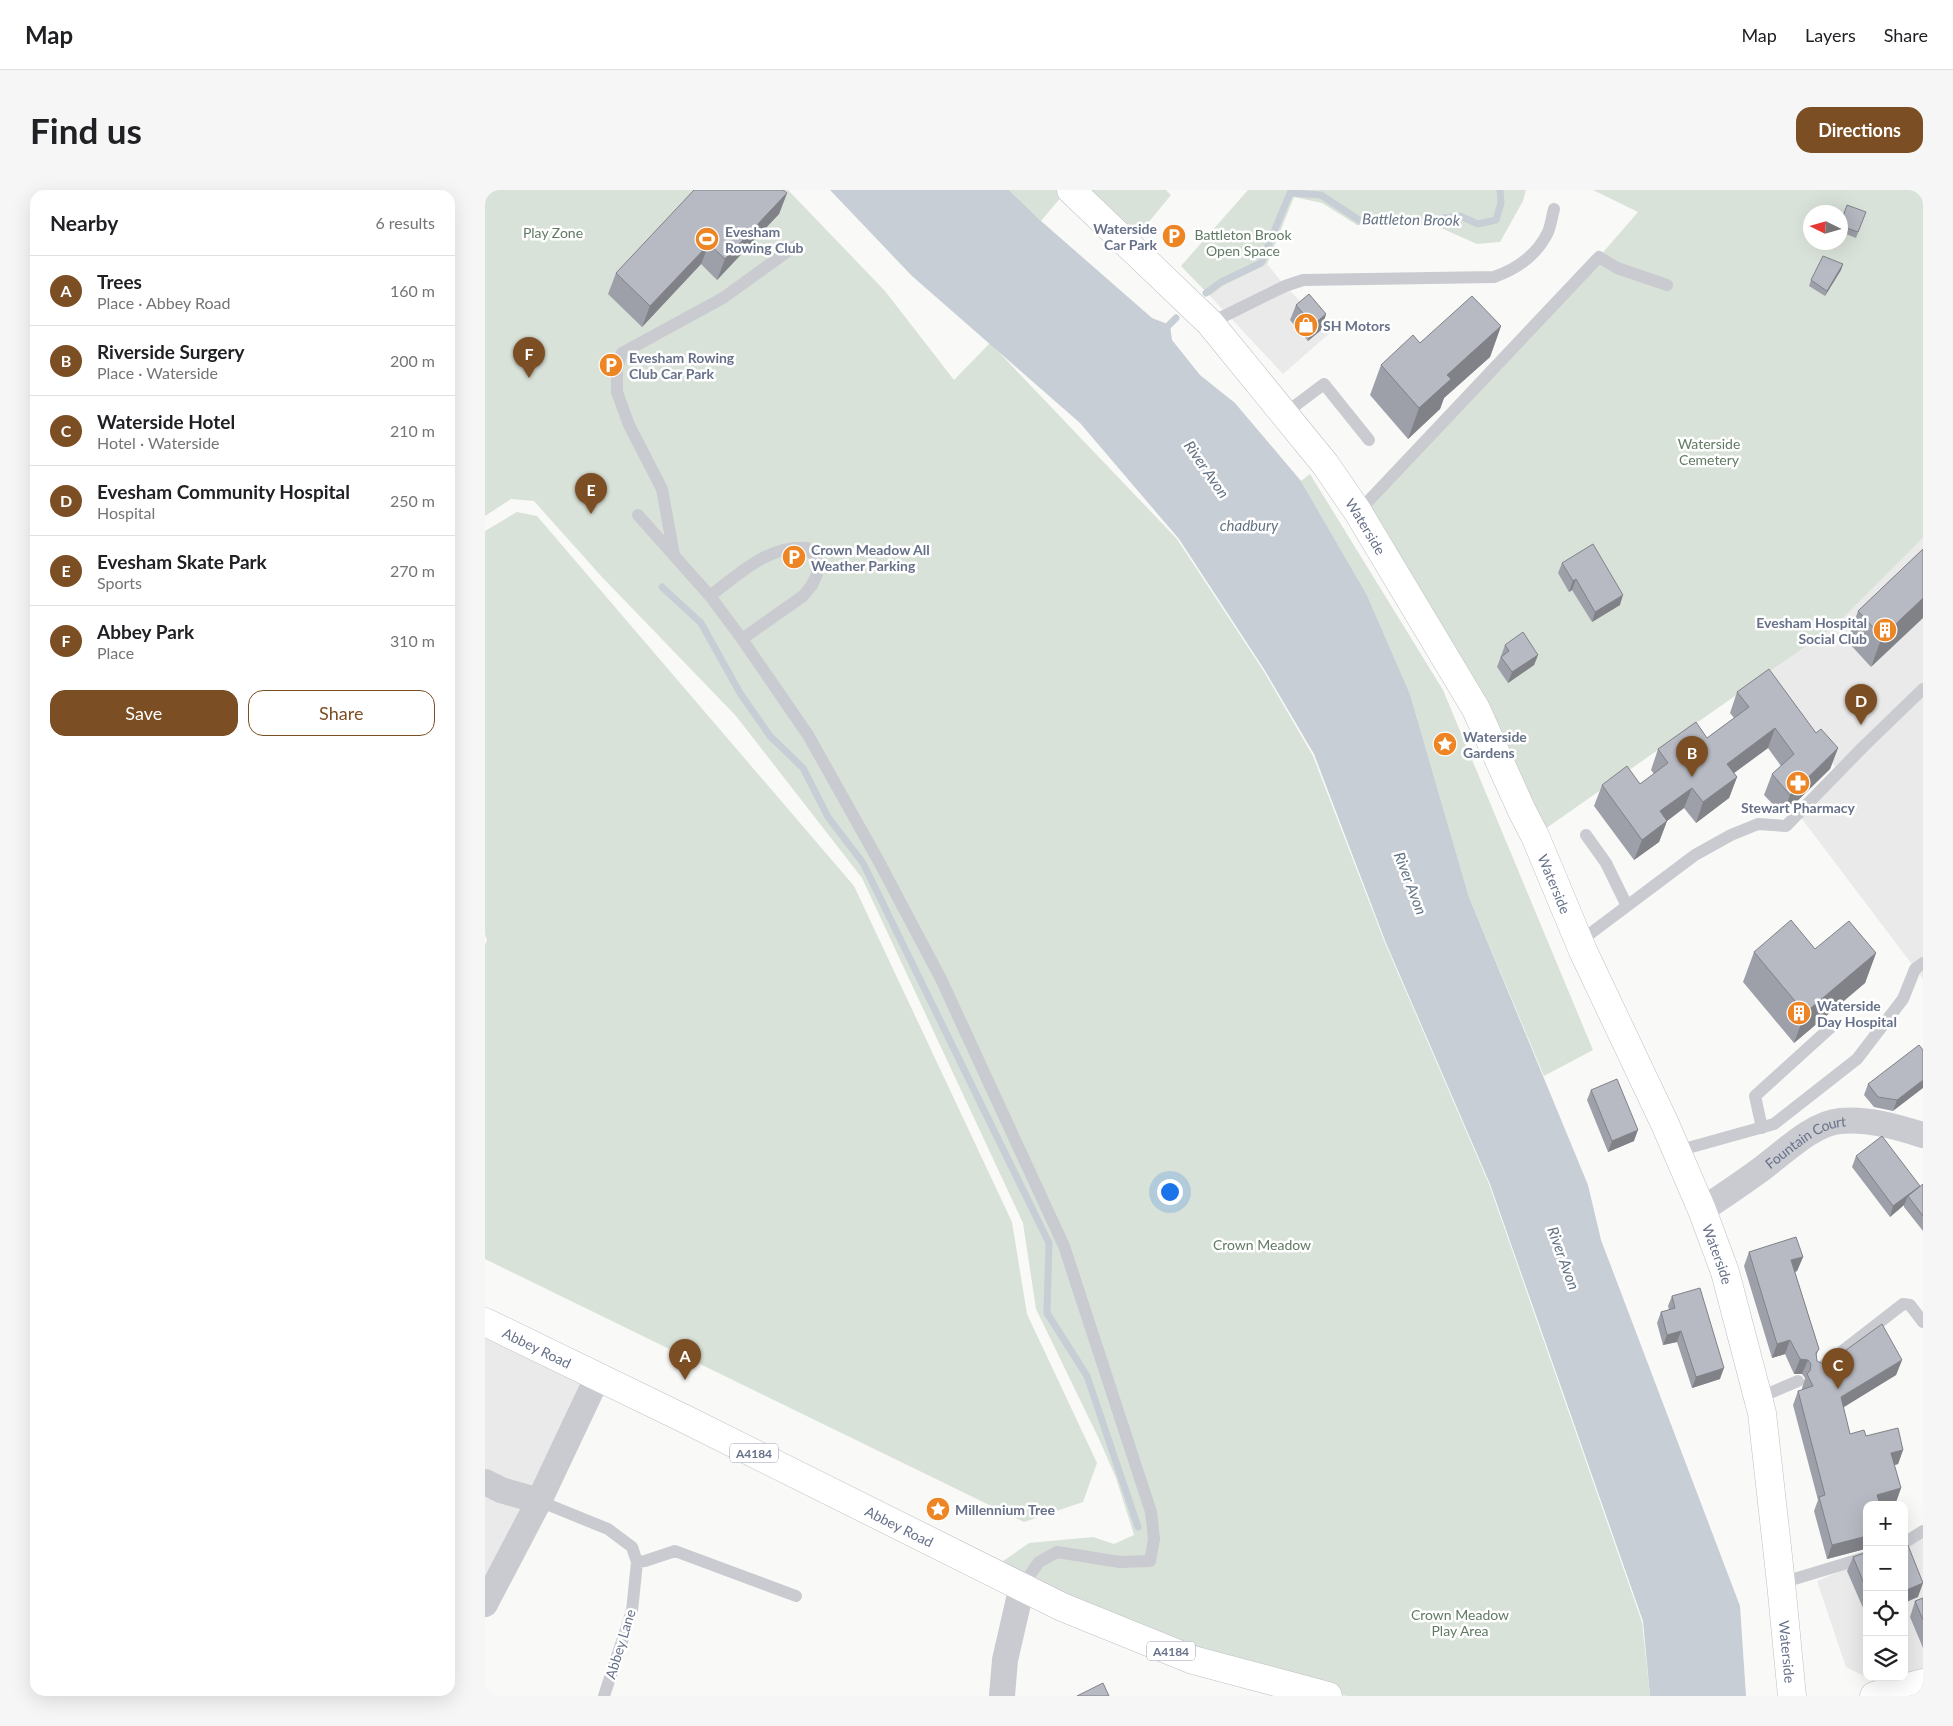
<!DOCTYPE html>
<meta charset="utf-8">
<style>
body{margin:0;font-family:Lato,sans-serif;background:#f6f6f6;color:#202124}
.controls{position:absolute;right:15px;bottom:15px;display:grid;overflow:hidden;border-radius:10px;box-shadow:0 5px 20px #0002}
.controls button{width:45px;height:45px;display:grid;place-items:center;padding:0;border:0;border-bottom:1px solid #e0e0e0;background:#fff;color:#202124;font:25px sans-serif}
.compass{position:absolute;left:1318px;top:15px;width:45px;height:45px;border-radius:50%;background:#fff;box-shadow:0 5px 20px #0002;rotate:275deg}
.you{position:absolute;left:684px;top:1001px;width:18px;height:18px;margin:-12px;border:4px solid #fff;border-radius:50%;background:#1a73e8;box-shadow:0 0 0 8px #1a73e833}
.badge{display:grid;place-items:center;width:32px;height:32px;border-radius:50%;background:#7c4e24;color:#fff;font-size:16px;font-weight:700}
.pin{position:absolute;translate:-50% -41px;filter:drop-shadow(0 1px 2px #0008)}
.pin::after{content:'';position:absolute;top:26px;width:18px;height:15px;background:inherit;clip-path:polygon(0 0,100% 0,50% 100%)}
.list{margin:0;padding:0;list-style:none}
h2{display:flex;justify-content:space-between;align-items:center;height:65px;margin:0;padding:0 20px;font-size:21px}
h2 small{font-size:16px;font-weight:400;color:#757577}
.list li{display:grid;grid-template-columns:32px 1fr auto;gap:15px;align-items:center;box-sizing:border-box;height:70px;padding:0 20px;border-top:1px solid #e0e0e0}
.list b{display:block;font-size:19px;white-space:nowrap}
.list p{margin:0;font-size:16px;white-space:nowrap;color:#757577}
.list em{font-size:16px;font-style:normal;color:#757577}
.actions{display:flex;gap:10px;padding:15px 20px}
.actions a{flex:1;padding:11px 0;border:1px solid #7c4e24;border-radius:15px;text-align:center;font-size:18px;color:#7c4e24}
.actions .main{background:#7c4e24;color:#fff}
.icon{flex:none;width:28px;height:28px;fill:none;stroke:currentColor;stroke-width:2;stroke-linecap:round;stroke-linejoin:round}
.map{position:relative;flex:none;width:1438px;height:1506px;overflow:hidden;border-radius:15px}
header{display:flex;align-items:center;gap:30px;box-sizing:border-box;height:70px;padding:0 25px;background:#fff;border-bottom:1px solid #e0e0e0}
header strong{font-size:24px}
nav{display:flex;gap:28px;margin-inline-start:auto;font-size:18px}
.intro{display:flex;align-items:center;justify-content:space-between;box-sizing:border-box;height:120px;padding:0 30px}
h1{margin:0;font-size:35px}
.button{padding:12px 22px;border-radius:15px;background:#7c4e24;color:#fff;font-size:18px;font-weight:700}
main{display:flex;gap:30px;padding:0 30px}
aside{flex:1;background:#fff;border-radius:15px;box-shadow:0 5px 20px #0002}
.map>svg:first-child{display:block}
.built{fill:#eaeaea}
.green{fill:#d9e2d8;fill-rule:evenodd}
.water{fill:#c8ced5}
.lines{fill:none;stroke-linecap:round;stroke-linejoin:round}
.stream{stroke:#c8ced5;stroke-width:7}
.secondary-casing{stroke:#bec0c7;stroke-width:29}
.primary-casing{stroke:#bec0c5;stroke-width:29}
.service{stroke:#c9cbd0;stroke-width:12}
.minor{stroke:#c9cbd0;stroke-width:26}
.secondary{stroke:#fff;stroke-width:28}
.primary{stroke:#fff;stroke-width:28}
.wall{fill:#9da0a8}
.shaded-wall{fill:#808288}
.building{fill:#b7bac3;stroke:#808288}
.labels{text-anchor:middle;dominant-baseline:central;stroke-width:5;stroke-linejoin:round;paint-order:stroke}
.shield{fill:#fff;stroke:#959cad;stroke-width:1}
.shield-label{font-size:12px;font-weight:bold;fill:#67718a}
.poi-label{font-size:14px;font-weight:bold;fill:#67718a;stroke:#fff;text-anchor:start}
.park-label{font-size:14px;fill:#627a64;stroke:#fff}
.street-label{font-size:14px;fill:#67718a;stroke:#fff}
.water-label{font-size:15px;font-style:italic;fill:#637384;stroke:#fff}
</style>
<header>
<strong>Map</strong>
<nav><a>Map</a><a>Layers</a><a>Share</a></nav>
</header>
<div class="intro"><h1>Find us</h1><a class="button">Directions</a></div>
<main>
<aside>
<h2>Nearby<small>6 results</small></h2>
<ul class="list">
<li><span class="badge">A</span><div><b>Trees</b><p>Place · Abbey Road</p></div><em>160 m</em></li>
<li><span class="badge">B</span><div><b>Riverside Surgery</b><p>Place · Waterside</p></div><em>200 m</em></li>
<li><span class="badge">C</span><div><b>Waterside Hotel</b><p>Hotel · Waterside</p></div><em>210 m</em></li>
<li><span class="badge">D</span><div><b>Evesham Community Hospital</b><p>Hospital</p></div><em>250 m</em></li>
<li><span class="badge">E</span><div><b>Evesham Skate Park</b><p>Sports</p></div><em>270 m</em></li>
<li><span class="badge">F</span><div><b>Abbey Park</b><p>Place</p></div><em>310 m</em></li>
</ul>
<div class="actions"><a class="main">Save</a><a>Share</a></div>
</aside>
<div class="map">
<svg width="1438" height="1506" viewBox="0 0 1438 1506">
<rect width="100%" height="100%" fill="#f9f9f7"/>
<!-- built -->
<path class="built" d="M782,74L800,96L846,142L798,184L725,106L738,96Z
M1438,348V789L1311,621L1353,580L1275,489L1350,436Z
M0,1141L97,1188L49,1303L0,1401Z
M1438,1337V1480L1419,1485V1350Z
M1382,1370V1487H1410L1391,1492L1361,1477L1332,1391Z"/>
<!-- green -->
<path class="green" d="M0,0H303L400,101L469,190L505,153L692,349L778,480L828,566L900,753L1004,994L1157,1432L1165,1506H862L850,1504L688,1458L508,1378L544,1353L608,1347L629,1354L649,1345L631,1288L614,1249L551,1119L538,1033L377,688L251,526L116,386L49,311L26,309L0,326Z
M524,0H582L556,31Z
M586,0H681L686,5L644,56Z
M763,0H1041L1038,11L1015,52L992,54L947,34L872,35L837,13L809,7L782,74L738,96L725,106L696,76Z
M1108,0H1438V348L1350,436L1050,646L873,322L1114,67L1153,22ZM1326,22H1356V52H1326Z
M825,284L958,500L1108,860L1059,886L984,707L925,504L882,405L816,291Z
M32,322L52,326L369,696L527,1032L542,1124L612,1273L598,1312L539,1332L0,1069V755L2,750L0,744V341Z"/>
<!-- water -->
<path class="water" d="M345,0H524L556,31L667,128L685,135L687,150L715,185L750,213L816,291L882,405L925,504L984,707L1103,995L1116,1050L1255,1416L1261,1506H1165L1158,1431L1005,994L901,753L829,564L779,479L694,349L595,233L427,86Z"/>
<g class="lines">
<!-- stream -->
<path class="stream" d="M721,103L736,92L776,73L805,3L836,5L874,30L926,32L975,26L993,34L1011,30L1016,13L1015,0
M679,140L691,128
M177,397L216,433L255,503L285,546L318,578L343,627L378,673L564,1053L562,1123L602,1186L653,1337"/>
<!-- secondary casing -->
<g class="secondary-casing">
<g id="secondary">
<path id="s2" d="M586,0L725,133L840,274L873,322L991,519L1037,621L1050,646L1098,761L1180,934L1217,1020L1240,1082L1277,1223L1296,1393L1307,1506"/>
</g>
</g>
<!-- primary casing -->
<g class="primary-casing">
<g id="primary">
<path id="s3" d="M0,1132L202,1230L577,1417L708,1470L843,1506"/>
<path d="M1389,1506L1438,1493"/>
</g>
</g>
<!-- service -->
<path class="service" d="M725,133L800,96L818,90L1009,87C1032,79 1052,65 1063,42C1066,35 1067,26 1069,19
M799,224L839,194L884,250
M873,322L1114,67L1132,78L1182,95
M153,325L225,406L257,449L323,545L392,668L456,789L579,1056L666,1322L669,1349L665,1371L635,1372L572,1362L554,1372L537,1396
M189,365L177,299L144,235L132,202V179L137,163L238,108L310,56
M225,406C254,384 283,355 322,358L331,368L332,384L327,395L318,406L257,449
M1101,645L1121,673L1142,716
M1094,752L1210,665L1246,645L1273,634L1301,636L1378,557L1438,499
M1277,938L1270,906L1345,838
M1192,961L1289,934L1372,869L1418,809L1430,779L1438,773
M1333,1180L1418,1114L1425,1115L1438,1132
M1273,1208L1313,1191
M54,1311L123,1339L147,1357L152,1372L147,1421L119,1506
M1419,1353L1438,1341
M152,1372L160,1371L190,1361L311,1406
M1296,1393L1382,1367"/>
<!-- minor -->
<g class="minor">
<path id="s1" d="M1217,1020C1235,1008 1253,996 1271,983C1294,967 1327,933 1355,931C1382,928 1412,937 1438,945"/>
<path d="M0,1292L16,1300L54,1311"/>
<path d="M0,1414L54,1311L113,1186"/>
<path d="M517,1506L520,1470L537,1396"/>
</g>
<!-- secondary -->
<use href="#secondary" class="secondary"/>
<!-- primary -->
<use href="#primary" class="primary"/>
</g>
<!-- wall -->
<path class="wall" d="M302,3L294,24L232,90L216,74L157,137L123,104L131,83Z
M1381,22L1371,48L1356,42V32Z
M1358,74L1356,80L1340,106L1324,96L1326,90Z
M811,115L841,124L836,140L823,151L805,130Z
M1016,136L1005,167L959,208L955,219L923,249L885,205L896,175L935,153Z
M1438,359L1386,477L1362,451L1373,421Z
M1077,373L1135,415L1107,432L1087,400L1084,402L1073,383Z
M1020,455L1053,465L1049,475L1023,493L1012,477Z
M1252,502L1331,543L1353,558L1345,579L1298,625L1279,605L1287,584L1296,576L1283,558L1249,583L1252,587L1244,608L1211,633L1199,618L1182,631L1174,652L1149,670L1109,616L1117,595L1155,594L1169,584L1166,580L1173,559L1222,548L1249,528L1245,523Z
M1330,759L1391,763L1380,793L1309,853L1258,792L1269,762Z
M1438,860L1408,921L1389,917L1379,905L1383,894Z
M1106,900L1149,951L1123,962L1102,910Z
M1371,966L1435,997L1438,994V1041L1419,1017V1015L1405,1027L1367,977Z
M1264,1062L1318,1067L1312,1081L1310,1082L1334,1159L1331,1166L1332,1171L1339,1176L1417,1170L1411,1185L1358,1217L1365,1244L1381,1246L1418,1260L1413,1274L1409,1275L1416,1298L1411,1312L1402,1315H1382V1360L1380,1359L1342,1369L1329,1321L1333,1310L1308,1215L1313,1201L1317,1200V1198L1320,1188L1317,1184H1309L1300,1164L1287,1168L1259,1076Z
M1187,1106L1235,1189L1207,1198L1192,1152L1178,1155L1172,1133L1176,1122L1184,1120L1183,1116Z
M1382,1362V1427L1362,1381L1368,1367Z
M1438,1408V1458L1425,1427L1430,1411Z"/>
<!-- shaded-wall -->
<path class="shaded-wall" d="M302,3L294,24L232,90L240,69Z
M224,54L216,74L157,137L165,116Z
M1358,74L1356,80L1340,106L1342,101Z
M841,124L836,140L823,151L828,135Z
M1016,136L1005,167L959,208L955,219L923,249L934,218L962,185Z
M1091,389L1087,400L1084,402L1088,391Z
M1138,405L1135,415L1107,432L1110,422Z
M1438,408V428L1386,477L1397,447Z
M1053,465L1049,475L1023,493L1027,482Z
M1290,538L1283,558L1234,594L1242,574Z
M1353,558L1345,579L1298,625L1305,605Z
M1252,587L1244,608L1211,633L1218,612Z
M1207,598L1199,618L1182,631L1174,652L1149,670L1157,650L1175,621Z
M1391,763L1380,793L1309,853L1320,823Z
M1438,890V898L1408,921L1412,910Z
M1153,940L1149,951L1123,962L1127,951Z
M1435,996L1423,1006L1419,1015L1405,1027L1408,1016Z
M1318,1067L1312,1081L1301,1085L1306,1070Z
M1196,1141L1192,1152L1178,1155L1182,1145Z
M1305,1150L1300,1164L1287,1168L1292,1154Z
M1315,1169L1323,1170L1317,1184H1309Z
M1417,1170L1411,1185L1351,1222L1356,1207Z
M1239,1178L1235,1189L1207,1198L1211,1187Z
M1418,1260L1413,1274L1400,1278L1406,1263Z
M1416,1298L1411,1312L1402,1315H1389L1392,1305Z
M1382,1346V1355L1380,1359L1342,1369L1347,1355Z
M1438,1393L1433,1407L1419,1413V1401Z"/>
<!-- building -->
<path class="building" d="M209,0H298L302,3L240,69L224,54L165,116L131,83Z
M1362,15L1381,22L1373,42L1356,36V32Z
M1338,66L1358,74L1342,101L1326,90Z
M824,104L841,124L828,135L811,115Z
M987,106L1016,136L962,185L966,189L934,218L896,175L928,145L935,153Z
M1108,354L1138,405L1110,422L1091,389L1088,391L1077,373Z
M1438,359V408L1397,447L1373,421Z
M1038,442L1053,465L1027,482L1016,467L1024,461L1020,455Z
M1284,479L1331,543L1336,539L1353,558L1305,605L1287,584L1309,564L1290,538L1242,574L1252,587L1218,612L1207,598L1175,621L1182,631L1157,650L1117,595L1142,576L1155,594L1183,573L1173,559L1211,532L1222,548L1264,517L1252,502Z
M1306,730L1330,759L1364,731L1391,763L1320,823L1269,762Z
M1434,855L1438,860V890L1412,910L1393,907L1383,894Z
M1132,889L1153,940L1127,951L1106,900Z
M1397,946L1435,996L1408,1016L1371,966Z
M1438,994V1026L1423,1006Z
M1311,1047L1318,1067L1306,1070L1334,1159L1331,1163L1332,1171L1338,1174L1339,1176L1397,1134L1417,1170L1356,1207L1365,1244L1379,1240L1381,1246L1413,1238L1418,1260L1406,1263L1416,1298L1392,1305L1395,1315H1382V1346L1347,1355L1334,1307L1340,1305L1313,1201L1328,1196L1322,1184L1325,1181L1326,1174L1323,1170L1315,1169L1305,1150L1292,1154L1264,1062Z
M1215,1098L1239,1178L1211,1187L1196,1141L1182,1145L1176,1122L1190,1118L1187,1106Z
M1422,1353L1438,1393L1419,1401V1354Z
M1382,1362V1401L1368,1367Z
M1438,1408V1430L1430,1411Z
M618,1493L624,1506H592Z"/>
<!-- icons -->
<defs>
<g id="parking-disc" transform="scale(1.25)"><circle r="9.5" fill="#ed8524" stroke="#fff"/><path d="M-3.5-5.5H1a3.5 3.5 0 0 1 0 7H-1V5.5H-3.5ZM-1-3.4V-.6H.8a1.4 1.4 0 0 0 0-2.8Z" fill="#fff"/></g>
<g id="stadium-disc" transform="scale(1.25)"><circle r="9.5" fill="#ed8524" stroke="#fff"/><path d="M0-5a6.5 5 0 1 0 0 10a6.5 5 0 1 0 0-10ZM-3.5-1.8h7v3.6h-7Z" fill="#fff"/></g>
<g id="shop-disc" transform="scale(1.25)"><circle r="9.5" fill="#ed8524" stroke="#fff"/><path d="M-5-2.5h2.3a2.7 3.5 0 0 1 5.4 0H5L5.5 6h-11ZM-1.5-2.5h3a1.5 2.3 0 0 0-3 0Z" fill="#fff"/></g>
<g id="building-disc" transform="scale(1.25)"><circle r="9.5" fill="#ed8524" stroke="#fff"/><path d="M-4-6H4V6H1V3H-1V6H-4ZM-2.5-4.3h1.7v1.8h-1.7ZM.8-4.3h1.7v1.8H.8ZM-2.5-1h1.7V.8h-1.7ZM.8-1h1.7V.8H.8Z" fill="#fff"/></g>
<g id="sight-disc" transform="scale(1.25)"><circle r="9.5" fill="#ed8524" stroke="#fff"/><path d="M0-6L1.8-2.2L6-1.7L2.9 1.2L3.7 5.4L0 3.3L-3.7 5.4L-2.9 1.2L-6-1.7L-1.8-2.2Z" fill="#fff"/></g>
<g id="pharmacy-disc" transform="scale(1.25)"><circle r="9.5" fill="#ed8524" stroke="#fff"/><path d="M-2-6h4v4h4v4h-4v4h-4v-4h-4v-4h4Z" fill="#fff"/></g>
</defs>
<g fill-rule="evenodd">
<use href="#parking-disc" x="689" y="46"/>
<use href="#stadium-disc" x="222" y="49"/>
<use href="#shop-disc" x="821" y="135"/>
<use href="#parking-disc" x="126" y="175"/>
<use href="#parking-disc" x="309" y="367"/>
<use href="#building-disc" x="1400" y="440"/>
<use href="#sight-disc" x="960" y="554"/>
<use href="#pharmacy-disc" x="1313" y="593"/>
<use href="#building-disc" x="1314" y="823"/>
<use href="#sight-disc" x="453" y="1319"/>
</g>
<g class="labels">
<!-- shield labels -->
<g class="shield">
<rect x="245" y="1253.5" width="48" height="19" rx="4"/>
<rect x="662" y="1451.5" width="48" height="19" rx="4"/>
</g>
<g class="shield-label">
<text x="269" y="1263">A4184</text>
<text x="686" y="1461">A4184</text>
</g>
<!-- poi labels -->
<g class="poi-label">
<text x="672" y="38" text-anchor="end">Waterside<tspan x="672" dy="16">Car Park</tspan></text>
<text x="240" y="41">Evesham<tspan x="240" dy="16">Rowing Club</tspan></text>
<text x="838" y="135">SH Motors</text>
<text x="144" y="167">Evesham Rowing<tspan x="144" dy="16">Club Car Park</tspan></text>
<text x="326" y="359">Crown Meadow All<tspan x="326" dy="16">Weather Parking</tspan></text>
<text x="1382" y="432" text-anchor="end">Evesham Hospital<tspan x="1382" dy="16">Social Club</tspan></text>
<text x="978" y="546">Waterside<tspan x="978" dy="16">Gardens</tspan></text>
<text x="1313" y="617" text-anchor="middle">Stewart Pharmacy</text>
<text x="1332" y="815">Waterside<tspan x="1332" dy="16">Day Hospital</tspan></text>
<text x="470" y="1319">Millennium Tree</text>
</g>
<!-- park labels -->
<g class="park-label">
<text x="68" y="42">Play Zone</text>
<text x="758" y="44">Battleton Brook<tspan x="758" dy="16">Open Space</tspan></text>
<text x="1224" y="253">Waterside<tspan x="1224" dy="16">Cemetery</tspan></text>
<text x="777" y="1054">Crown Meadow</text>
<text x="975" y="1424">Crown Meadow<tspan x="975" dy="16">Play Area</tspan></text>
</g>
<!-- street labels -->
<g class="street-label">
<text stroke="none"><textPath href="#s2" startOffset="449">Waterside</textPath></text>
<text stroke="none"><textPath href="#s2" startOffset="854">Waterside</textPath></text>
<text stroke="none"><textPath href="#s1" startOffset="125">Fountain Court</textPath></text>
<text stroke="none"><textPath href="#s2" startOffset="1259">Waterside</textPath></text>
<text stroke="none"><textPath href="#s3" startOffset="58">Abbey Road</textPath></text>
<text stroke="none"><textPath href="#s3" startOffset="462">Abbey Road</textPath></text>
<text transform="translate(135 1454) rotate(-73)">Abbey Lane</text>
<text stroke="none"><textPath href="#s2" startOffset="1664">Waterside</textPath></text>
</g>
<!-- water labels -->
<g class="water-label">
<text transform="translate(926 29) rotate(1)">Battleton Brook</text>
<text transform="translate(722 279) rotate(55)">River Avon</text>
<text x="764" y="335">chadbury</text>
<text transform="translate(926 693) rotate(69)">River Avon</text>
<text transform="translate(1079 1068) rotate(70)">River Avon</text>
</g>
</g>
</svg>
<div class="controls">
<button>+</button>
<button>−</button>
<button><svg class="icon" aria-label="locate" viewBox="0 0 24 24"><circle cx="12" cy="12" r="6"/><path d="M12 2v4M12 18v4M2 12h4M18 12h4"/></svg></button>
<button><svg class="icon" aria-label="layers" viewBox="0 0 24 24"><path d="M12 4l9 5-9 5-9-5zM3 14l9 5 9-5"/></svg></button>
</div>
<svg class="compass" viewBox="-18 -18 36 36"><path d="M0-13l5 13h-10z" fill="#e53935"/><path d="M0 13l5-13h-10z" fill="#757577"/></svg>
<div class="you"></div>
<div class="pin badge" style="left:200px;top:1190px">A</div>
<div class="pin badge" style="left:1207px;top:587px">B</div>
<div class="pin badge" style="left:1353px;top:1199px">C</div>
<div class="pin badge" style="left:1376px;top:535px">D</div>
<div class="pin badge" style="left:106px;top:324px">E</div>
<div class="pin badge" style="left:44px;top:188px">F</div>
</div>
</main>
